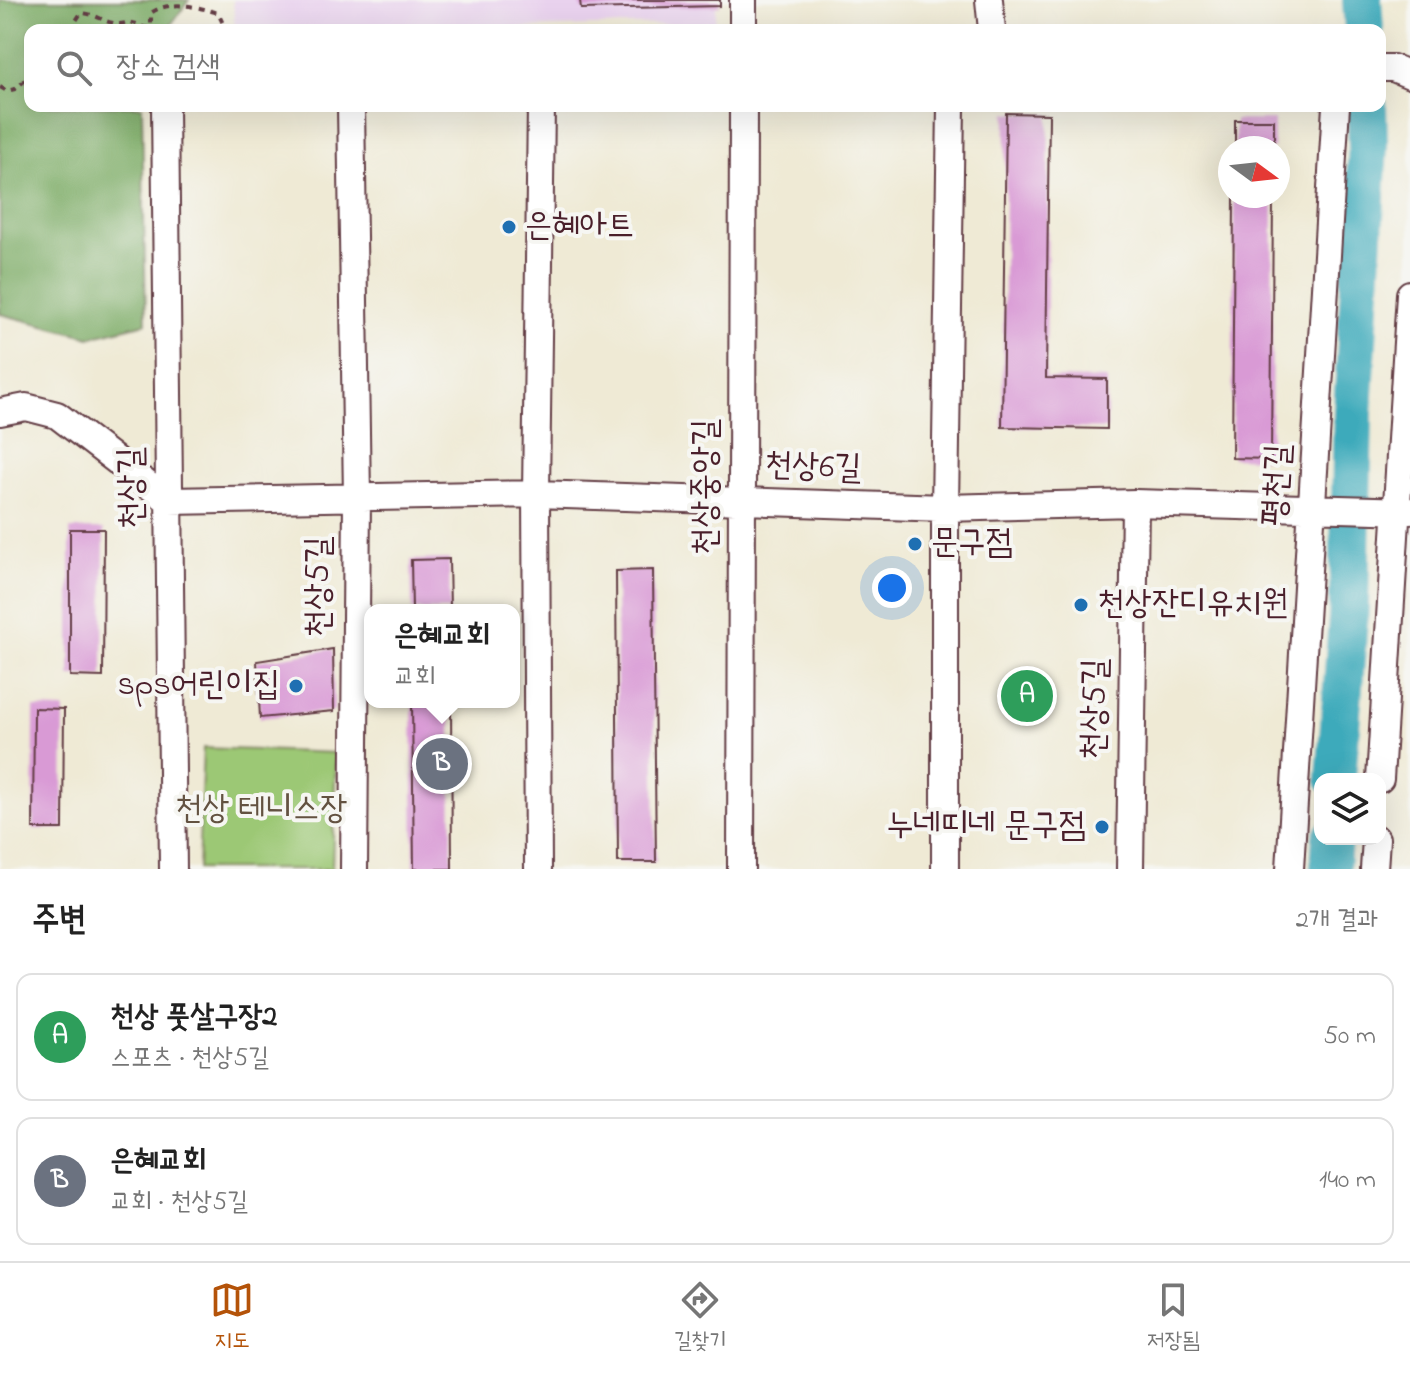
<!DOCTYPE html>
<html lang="ko">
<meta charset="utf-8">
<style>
body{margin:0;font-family:"Indie Flower","Poor Story",sans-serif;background:#f6f6f6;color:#222}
.controls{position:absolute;right:24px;bottom:24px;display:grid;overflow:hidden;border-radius:16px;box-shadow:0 8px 32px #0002}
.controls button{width:72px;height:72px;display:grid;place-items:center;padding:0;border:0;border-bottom:2px solid #e0e0e0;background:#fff;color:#222;font:40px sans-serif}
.compass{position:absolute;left:1218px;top:136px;width:72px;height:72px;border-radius:50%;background:#fff;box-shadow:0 8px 32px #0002;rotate:105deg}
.you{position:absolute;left:892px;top:588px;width:28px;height:28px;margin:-20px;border:6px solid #fff;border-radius:50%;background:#1a73e8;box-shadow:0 0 0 12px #1a73e833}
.badge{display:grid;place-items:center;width:52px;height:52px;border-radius:50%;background:#b45309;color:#fff;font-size:26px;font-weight:700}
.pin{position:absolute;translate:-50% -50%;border:4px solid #fff;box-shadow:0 2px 8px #0006}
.popup{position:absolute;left:364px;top:604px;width:156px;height:104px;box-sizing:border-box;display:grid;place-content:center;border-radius:16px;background:#fff;filter:drop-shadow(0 2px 6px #0005);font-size:26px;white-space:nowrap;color:#767676}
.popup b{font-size:30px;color:#222}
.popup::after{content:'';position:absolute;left:50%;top:100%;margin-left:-16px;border:16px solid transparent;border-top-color:#fff}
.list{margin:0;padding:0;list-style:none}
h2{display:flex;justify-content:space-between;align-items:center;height:104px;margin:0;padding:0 32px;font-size:34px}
h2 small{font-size:26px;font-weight:400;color:#767676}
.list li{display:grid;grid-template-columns:52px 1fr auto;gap:24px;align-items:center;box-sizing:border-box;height:128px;margin:0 16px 16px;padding:0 16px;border:2px solid #e0e0e0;border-radius:16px}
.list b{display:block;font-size:30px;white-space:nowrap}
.list p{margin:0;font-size:26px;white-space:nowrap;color:#767676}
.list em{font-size:26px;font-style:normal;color:#767676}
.icon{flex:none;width:44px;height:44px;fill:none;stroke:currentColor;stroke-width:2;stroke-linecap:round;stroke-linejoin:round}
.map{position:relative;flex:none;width:1410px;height:869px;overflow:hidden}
.search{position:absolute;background:#fff;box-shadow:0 8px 32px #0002;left:24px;right:24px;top:24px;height:88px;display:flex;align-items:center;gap:20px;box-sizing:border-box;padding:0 28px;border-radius:16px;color:#767676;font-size:30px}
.sheet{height:392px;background:#fff}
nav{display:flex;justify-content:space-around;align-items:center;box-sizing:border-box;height:112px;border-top:2px solid #e0e0e0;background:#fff;font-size:22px;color:#767676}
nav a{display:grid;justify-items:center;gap:4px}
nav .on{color:#b45309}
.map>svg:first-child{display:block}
.built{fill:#e9d2ee}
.green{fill:#9cc875;stroke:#737450;stroke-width:2}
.forest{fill:#7dac66;stroke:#646648;stroke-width:2}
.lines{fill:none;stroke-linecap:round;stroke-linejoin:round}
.river{stroke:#3caabb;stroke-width:40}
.building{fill:#d99ad5}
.minor-casing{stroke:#633d44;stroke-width:30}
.path{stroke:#633d44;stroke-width:4;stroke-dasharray:6 6;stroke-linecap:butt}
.minor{stroke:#fff;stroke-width:26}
.poi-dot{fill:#1f6fb2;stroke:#f6f6f2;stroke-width:3}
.labels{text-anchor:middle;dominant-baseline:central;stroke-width:8;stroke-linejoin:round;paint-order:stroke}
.poi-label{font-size:34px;fill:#4a1f2b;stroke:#f6f6f2;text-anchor:start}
.street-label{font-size:34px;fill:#4a1f2b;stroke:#f6f6f2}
.park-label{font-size:34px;fill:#635241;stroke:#f6f6f2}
</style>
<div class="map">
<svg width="1410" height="869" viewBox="0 0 1410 869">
<rect width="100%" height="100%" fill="#f6f6f2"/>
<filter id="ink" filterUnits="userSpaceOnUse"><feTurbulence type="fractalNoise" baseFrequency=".0125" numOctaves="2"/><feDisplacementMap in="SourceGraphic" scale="16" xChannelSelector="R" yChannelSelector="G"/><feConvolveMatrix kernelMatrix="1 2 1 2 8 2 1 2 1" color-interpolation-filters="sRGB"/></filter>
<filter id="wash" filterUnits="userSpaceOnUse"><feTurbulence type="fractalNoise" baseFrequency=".006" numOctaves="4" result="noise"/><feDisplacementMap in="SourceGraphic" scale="32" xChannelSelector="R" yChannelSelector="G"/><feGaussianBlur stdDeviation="1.8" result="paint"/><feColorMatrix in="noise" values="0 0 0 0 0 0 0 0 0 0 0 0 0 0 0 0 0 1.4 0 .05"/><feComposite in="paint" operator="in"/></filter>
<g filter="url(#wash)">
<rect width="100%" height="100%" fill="#efead5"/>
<!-- built -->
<path class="built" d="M233,0H717L715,23L440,30H235Z"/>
<!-- green -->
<path class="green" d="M203,748L336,753L332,869H198Z"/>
<!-- forest -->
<path class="forest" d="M0,0H189L167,30H30V106H142L146,323L90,337L0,314Z"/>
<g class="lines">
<!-- river -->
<path class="river" d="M1362,0L1364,30
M1336,779L1349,606L1353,413L1368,145L1367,106
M1330,869L1332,839"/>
</g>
<g id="blocks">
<!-- building -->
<path class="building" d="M580,0H720V6L581,9Z
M1006,113L1049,114L1046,378L1107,379V429L1002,427Z
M1235,120H1274V148H1235Z
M1234,196H1273L1271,459L1232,458Z
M70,529H104L103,677L70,676Z
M449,559L450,610H412L411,560Z
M653,570L656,862H618L616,571Z
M333,649L334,711L260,718L257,661Z
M412,702H451L452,869H414Z
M34,708L64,709L63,829H33Z"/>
</g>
</g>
<g filter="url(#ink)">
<use href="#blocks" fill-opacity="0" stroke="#633d44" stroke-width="2"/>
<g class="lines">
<!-- minor casing -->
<g class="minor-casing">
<path id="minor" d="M989,0L992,30
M743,30V0
M1380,68H1393L1410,75
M165,106L173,869
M351,106L357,497L354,869
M0,412L26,407L57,415L169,501L536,494L945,508L1135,503L1410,511
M1380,779L1410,294
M538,869L536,494L541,106
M741,869L743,106
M945,869V508L951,106
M1130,869L1135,503
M1290,869L1336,106
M1374,869L1376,839"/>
</g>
<!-- path -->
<path class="path" d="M70,30L81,13C96,14 100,20 113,23C127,27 126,17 145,28L151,26V13C169,0 196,6 218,13L226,30
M0,87L7,91L15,89L30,76"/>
<!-- minor -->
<use href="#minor" class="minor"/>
</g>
</g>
<!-- markers -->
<g class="poi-dot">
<circle cx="509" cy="227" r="8"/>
<circle cx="915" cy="544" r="8"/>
<circle cx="1081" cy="605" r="8"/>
<circle cx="296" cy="686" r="8"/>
<circle cx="1102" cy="827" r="8"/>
</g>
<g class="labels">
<!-- poi labels -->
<g class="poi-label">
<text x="525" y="227">은혜아트</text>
<text x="931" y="544">문구점</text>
<text x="1097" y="605">천상잔디유치원</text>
<text x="280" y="686" text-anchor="end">sps어린이집</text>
<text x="1086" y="827" text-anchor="end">누네띠네 문구점</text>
</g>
<!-- street labels -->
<g class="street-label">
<text transform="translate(813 468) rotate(2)">천상6길</text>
<text transform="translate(1278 485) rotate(-87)">평천길</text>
<text transform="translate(707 487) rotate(-90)">천상중앙길</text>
<text transform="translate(133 488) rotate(-91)">천상길</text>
<text transform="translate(320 587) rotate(-90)">천상5길</text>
<text transform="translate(1096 709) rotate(-89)">천상5길</text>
</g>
<!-- park labels -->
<g class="park-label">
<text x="261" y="810">천상 테니스장</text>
</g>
</g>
</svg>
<div class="controls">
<button><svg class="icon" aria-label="layers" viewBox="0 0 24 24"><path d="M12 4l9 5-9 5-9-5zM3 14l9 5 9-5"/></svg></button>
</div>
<svg class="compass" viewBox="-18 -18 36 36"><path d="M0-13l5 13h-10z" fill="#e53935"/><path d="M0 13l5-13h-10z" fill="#767676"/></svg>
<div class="you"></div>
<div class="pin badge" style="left:1027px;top:696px;background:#2e9e5b">A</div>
<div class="pin badge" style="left:442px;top:764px;background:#6b7280">B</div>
<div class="popup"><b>은혜교회</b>교회</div>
<div class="search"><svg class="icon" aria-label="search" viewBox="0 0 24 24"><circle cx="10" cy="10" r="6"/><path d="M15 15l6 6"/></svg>장소 검색</div>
</div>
<section class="sheet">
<h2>주변<small>2개 결과</small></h2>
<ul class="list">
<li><span class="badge" style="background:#2e9e5b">A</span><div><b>천상 풋살구장2</b><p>스포츠 · 천상5길</p></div><em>50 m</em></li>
<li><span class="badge" style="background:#6b7280">B</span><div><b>은혜교회</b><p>교회 · 천상5길</p></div><em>140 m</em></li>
</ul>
</section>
<nav>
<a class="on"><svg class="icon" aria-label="map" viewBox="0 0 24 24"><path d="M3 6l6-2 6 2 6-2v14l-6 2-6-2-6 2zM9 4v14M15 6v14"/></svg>지도</a>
<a><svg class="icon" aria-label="directions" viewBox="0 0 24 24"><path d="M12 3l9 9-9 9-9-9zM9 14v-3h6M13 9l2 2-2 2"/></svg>길찾기</a>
<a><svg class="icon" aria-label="saved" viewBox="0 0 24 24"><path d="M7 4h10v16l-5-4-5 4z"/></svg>저장됨</a>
</nav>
